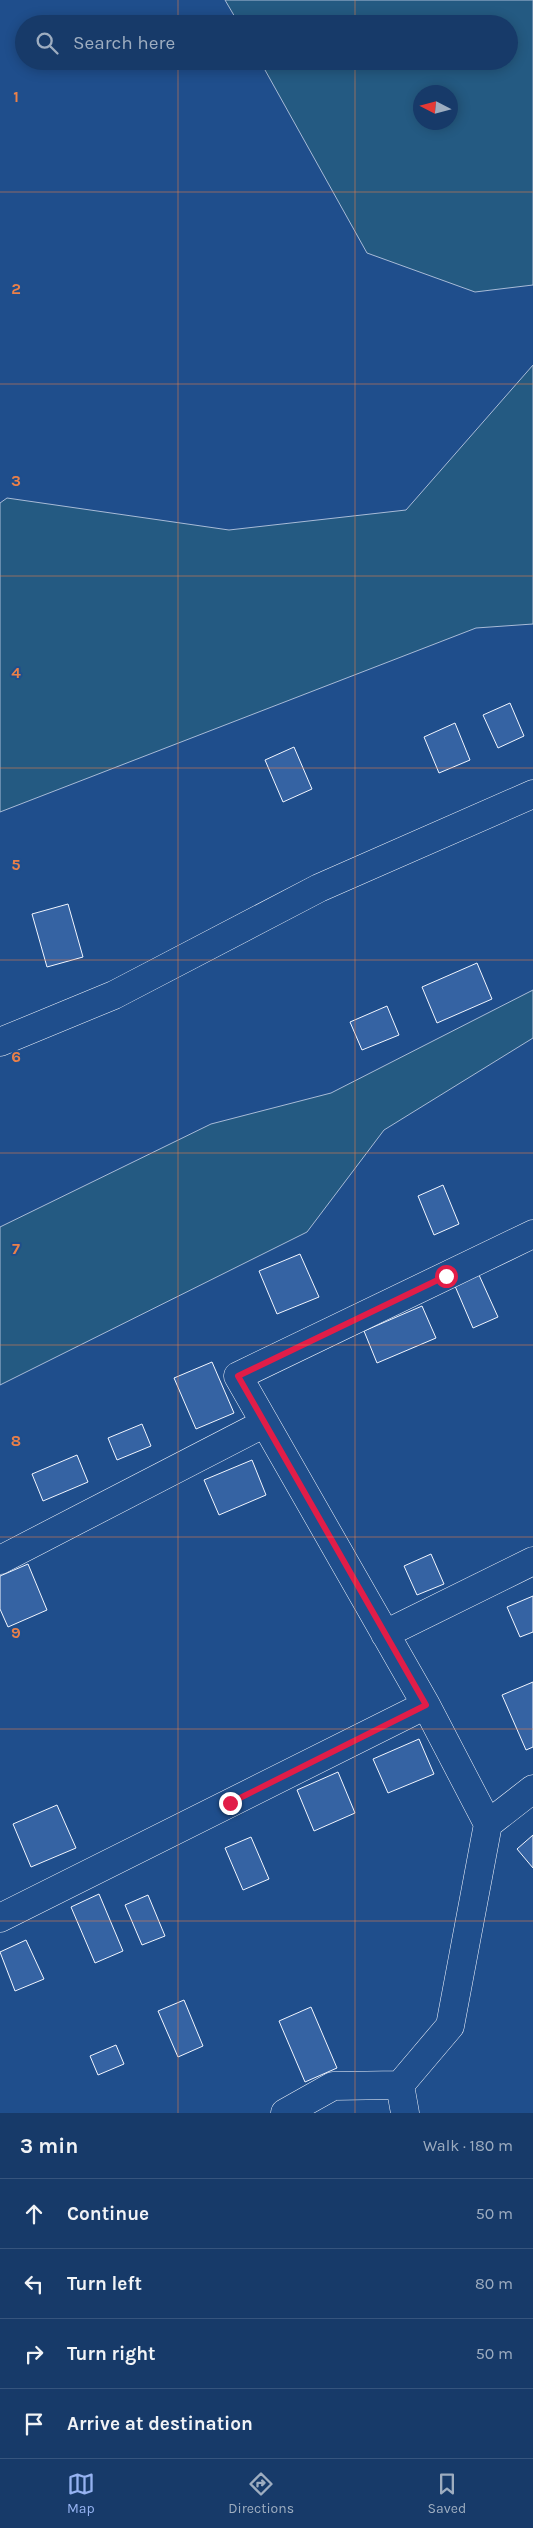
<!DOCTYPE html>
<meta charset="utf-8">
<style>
body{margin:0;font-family:Karla,sans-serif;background:#244571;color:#f1f3f6}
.compass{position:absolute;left:413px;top:85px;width:45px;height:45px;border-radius:50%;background:#173a69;box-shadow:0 2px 12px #0003;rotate:276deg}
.stop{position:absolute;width:15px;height:15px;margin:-11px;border:4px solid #e11d48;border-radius:50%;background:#fff}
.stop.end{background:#e11d48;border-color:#fff;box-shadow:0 1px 5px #0008}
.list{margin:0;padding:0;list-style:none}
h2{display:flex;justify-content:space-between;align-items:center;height:65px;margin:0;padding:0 20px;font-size:21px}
h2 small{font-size:16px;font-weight:400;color:#9eadc0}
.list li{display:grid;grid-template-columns:32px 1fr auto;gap:15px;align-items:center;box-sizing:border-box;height:70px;padding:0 20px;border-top:1px solid #36547d}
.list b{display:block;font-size:19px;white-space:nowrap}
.list em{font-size:16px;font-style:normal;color:#9eadc0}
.icon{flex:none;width:28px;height:28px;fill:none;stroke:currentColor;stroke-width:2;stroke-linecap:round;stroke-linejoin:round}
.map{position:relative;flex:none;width:533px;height:2113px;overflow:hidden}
.search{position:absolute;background:#173a69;box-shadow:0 2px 12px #0003;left:15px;right:15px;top:15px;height:55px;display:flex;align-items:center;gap:12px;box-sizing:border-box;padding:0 18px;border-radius:28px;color:#9eadc0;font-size:19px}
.sheet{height:345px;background:#173a69}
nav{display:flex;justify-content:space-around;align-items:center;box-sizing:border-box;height:70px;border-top:1px solid #36547d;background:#173a69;font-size:14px;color:#9eadc0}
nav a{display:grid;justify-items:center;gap:2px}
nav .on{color:#95b2f1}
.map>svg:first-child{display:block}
.green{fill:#245a82;stroke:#a8bbd7;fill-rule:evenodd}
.building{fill:#3563a3;stroke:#f2f6ff}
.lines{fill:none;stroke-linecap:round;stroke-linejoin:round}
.minor-casing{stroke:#f2f6ff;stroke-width:29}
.minor{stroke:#1f4e8c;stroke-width:28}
.route{stroke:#e11d48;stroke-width:6}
.grid{fill:none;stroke:#ea8049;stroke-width:1;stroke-opacity:0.55}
.grid-label{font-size:16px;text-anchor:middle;font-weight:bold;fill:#ea8049;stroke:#1f4e8c;stroke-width:4;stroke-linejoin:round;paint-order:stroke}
</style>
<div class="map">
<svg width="533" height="2113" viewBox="0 0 533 2113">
<rect width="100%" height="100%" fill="#1f4e8c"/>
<!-- green -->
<path class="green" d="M225,0H533V285L475,292L367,253L260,61H509V24H239ZM420,92H450V122H420Z
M533,365V624L476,628L0,812V503L7,498L229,530L406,510Z
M533,990V1038L384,1130L307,1232L0,1385V1227L211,1124L331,1093Z"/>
<!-- building -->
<path class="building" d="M510,703L524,736L498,748L483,715Z
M455,723L470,760L439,773L424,737Z
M294,747L312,789L283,802L265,760Z
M68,904L83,957L47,967L32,914Z
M477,963L492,999L437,1023L422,987Z
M387,1006L399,1035L362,1050L350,1022Z
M443,1185L459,1224L434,1235L418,1196Z
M300,1254L319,1297L277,1314L259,1271Z
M479,1275L498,1317L473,1328L455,1286Z
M422,1306L436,1338L377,1363L364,1331Z
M212,1362L234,1413L196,1429L174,1378Z
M142,1424L151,1446L117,1460L108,1438Z
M77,1455L88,1482L43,1501L32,1474Z
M252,1460L266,1495L219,1515L204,1480Z
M431,1554L444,1584L417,1595L404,1566Z
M28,1564L47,1610L8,1627L0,1609V1576Z
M533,1596V1632L520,1637L507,1607Z
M533,1682V1747L526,1750L502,1695Z
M419,1739L434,1774L388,1793L373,1759Z
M338,1772L355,1813L314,1831L297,1790Z
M57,1805L76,1848L31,1867L13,1824Z
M533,1835V1868L517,1849Z
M251,1837L269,1879L243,1890L225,1848Z
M99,1894L123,1951L95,1963L71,1907Z
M148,1895L165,1936L142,1945L125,1905Z
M26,1940L44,1979L15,1991L0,1952Z
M184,2000L203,2046L178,2057L158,2011Z
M311,2007L337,2068L305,2082L279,2021Z
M116,2045L124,2064L98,2075L90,2056Z"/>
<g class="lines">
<!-- minor casing -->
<g class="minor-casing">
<path id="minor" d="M0,1042L114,995L319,888L533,794
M0,1560L265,1423
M385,1634L533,1561
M488,1824L533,1789
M0,1918L426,1705
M400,2085L405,2113
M285,2113L333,2086L400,2085L450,2026L488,1824L426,1705L238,1376L533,1234"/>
</g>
<!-- minor -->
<use href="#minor" class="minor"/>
</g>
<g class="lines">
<!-- route -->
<path class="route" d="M230,1803L426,1705L238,1376L446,1276"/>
</g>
<!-- grid -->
<path class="grid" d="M178,0V24M355,0V24M178,61V2113M355,61V2113M0,192H533M0,384H533M0,576H533M0,768H533M0,960H533M0,1153H533M0,1345H533M0,1537H533M0,1729H533M0,1921H533"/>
<g class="grid-label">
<text x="16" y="102">1</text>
<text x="16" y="294">2</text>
<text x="16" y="486">3</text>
<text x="16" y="678">4</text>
<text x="16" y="870">5</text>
<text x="16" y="1062">6</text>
<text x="16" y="1254">7</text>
<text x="16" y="1446">8</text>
<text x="16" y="1638">9</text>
</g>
</svg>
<svg class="compass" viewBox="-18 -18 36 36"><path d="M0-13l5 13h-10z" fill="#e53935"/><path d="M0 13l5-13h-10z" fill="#9eadc0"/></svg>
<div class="stop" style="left:446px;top:1276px"></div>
<div class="stop end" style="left:230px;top:1803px"></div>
<div class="search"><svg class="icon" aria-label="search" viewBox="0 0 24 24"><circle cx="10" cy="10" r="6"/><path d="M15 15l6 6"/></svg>Search here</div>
</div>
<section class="sheet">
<h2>3 min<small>Walk · 180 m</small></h2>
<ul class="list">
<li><svg class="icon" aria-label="ahead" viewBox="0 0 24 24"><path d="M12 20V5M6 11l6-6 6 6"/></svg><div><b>Continue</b></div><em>50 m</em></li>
<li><svg class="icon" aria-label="left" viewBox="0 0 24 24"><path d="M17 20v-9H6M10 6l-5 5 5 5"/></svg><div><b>Turn left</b></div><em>80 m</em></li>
<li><svg class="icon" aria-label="right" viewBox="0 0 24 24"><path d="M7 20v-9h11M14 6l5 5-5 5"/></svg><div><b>Turn right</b></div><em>50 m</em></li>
<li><svg class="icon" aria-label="arrive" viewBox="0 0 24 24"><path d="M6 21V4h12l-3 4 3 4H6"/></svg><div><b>Arrive at destination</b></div></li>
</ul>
</section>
<nav>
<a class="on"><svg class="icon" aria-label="map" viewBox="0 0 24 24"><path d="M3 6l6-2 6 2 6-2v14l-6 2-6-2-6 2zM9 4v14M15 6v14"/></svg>Map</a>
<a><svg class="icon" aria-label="directions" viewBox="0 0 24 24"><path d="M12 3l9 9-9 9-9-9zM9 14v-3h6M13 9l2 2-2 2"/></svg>Directions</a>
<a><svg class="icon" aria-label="saved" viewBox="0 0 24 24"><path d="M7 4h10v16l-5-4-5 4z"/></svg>Saved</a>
</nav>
